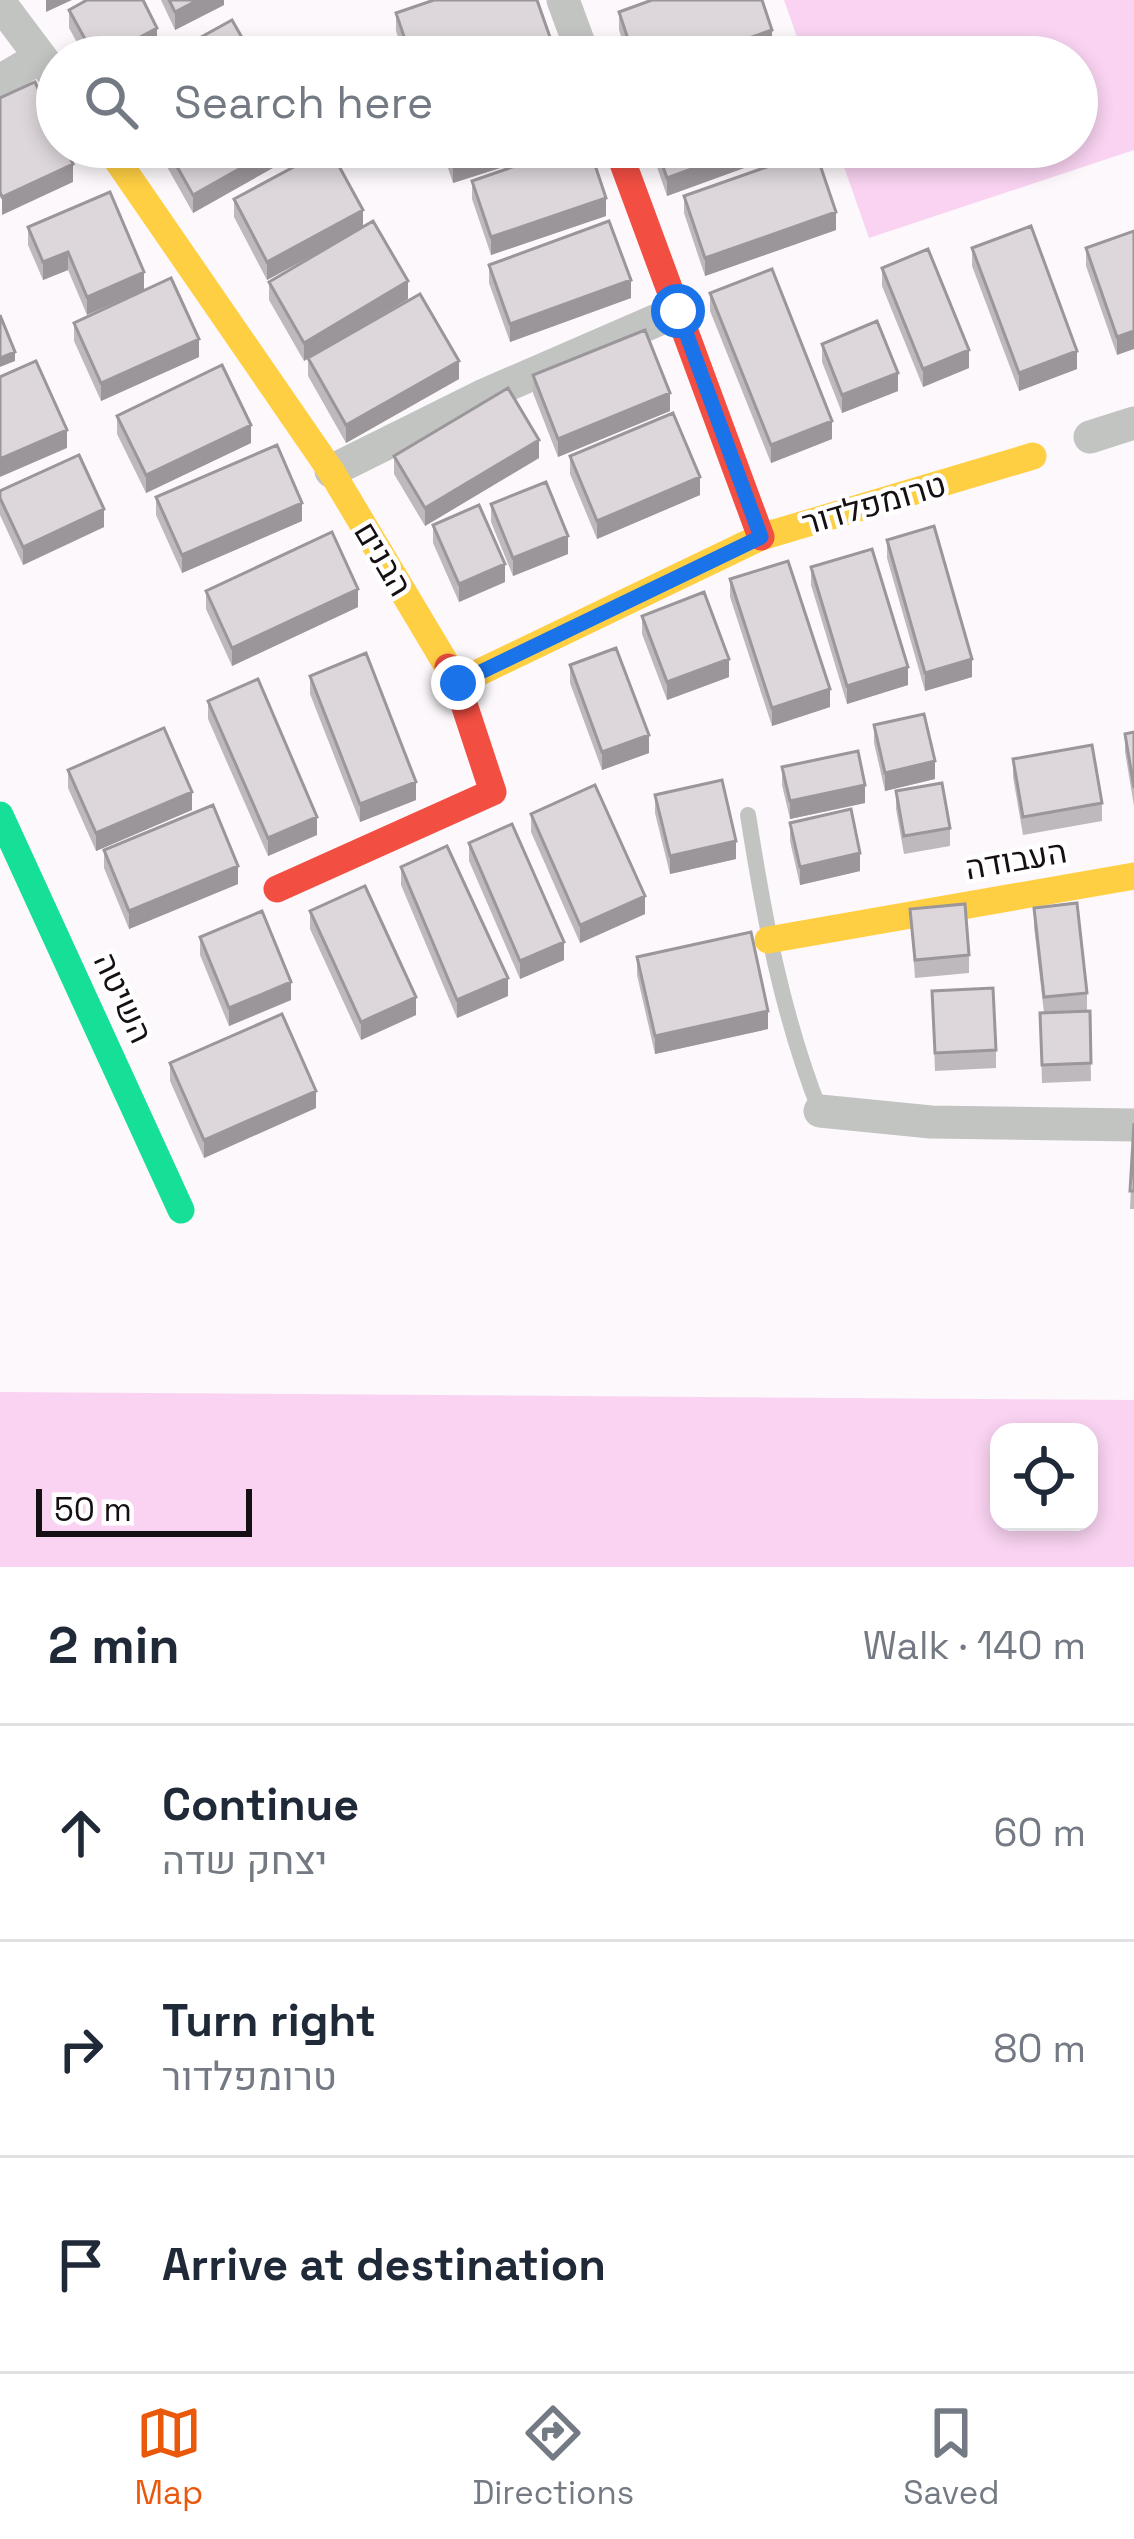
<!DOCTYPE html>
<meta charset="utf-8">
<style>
body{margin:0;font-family:"Space Grotesk",Heebo,sans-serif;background:#f6f6f7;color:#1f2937}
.controls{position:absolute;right:36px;bottom:36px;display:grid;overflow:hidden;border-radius:24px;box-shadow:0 6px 18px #0003}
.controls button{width:108px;height:108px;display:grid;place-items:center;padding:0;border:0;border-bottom:3px solid #e0e1e3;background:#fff;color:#1f2937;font:60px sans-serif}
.scale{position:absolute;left:36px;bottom:30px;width:216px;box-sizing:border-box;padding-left:12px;border:6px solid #161015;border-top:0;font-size:33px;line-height:42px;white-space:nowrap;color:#161015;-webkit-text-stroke:9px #fff;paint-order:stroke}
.stop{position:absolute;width:36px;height:36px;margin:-27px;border:9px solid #1a73e8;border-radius:50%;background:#fff}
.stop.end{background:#1a73e8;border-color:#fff;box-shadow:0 3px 12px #0008}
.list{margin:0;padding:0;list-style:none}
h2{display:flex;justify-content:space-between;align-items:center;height:156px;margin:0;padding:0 48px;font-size:51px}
h2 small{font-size:39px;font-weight:400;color:#747a83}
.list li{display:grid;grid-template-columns:78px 1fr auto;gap:36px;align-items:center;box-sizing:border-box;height:216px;padding:0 48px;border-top:3px solid #e0e1e3}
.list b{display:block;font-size:45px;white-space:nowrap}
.list p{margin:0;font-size:39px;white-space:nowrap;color:#747a83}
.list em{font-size:39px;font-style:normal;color:#747a83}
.icon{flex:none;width:66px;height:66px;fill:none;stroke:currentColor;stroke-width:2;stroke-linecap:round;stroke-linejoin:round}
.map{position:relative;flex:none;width:1134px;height:1567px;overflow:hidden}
.search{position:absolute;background:#fff;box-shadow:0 6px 18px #0003;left:36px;right:36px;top:36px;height:132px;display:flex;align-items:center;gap:30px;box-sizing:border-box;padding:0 42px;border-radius:66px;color:#747a83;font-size:45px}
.sheet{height:804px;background:#fff}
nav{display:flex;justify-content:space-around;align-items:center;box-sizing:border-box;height:168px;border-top:3px solid #e0e1e3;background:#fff;font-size:33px;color:#747a83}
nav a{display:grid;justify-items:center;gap:6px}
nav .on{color:#ea580c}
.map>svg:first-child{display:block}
.green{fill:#f9d3f1;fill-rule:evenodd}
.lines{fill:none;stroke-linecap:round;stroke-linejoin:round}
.lane{stroke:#c2c4c2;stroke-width:16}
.street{stroke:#c2c4c2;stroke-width:33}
.fast{stroke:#16e098;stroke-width:27}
.slow{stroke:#ffcf43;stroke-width:27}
.jam{stroke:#f24e42;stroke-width:27}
.wall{fill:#beb9bd}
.shaded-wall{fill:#9b969a}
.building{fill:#ddd7dc;stroke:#9b969a;stroke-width:3}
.route{stroke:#1a73e8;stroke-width:15}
.labels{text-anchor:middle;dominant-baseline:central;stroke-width:9;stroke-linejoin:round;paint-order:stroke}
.street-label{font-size:33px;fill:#161015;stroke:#fff}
</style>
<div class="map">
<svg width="1134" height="1567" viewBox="0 0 1134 1567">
<rect width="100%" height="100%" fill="#fcf8fb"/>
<!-- green -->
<path class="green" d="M784,0H1134V150L869,238L837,147H1077V57H804Z
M0,1392L1134,1400V1567H0ZM999,1432H1089V1522H999Z"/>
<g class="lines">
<!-- lane -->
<path class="lane" d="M748,815C764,917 782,1015 820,1111"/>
<!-- street -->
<path class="street" d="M563,0L584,57
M0,3L57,79
M0,81L39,58
M1090,437L1134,423
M331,471L482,396L678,311
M820,1111L931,1122L1134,1125"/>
<!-- fast -->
<path class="fast" d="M0,815L181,1210"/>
<!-- slow -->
<path class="slow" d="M108,147L331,471L448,667
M457,683L761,537L1033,456
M768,940L1134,876"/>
<!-- jam -->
<path class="jam" d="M617,147L761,537
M277,889L493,792L457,683L448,667"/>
</g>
<!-- wall -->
<path class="wall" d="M161,0H224V5L175,30Z
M69,10L157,45L136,57H85L69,28Z
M619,12L772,48L745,57H628L619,30Z
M396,13L551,57H405L396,31Z
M166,147H303V151L193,213L166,165Z
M441,147H565L453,183Z
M650,147H802L667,196Z
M472,181L606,216L491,255L472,199Z
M110,192L87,315L68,270L43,280L28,245V227Z
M684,196L836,230L705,276L684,213Z
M234,199L363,227L408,299L319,352L459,379L346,443L308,376V358L304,361L269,300V282L344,238L267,280L234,217Z
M1134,231L1117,355L1086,266V248Z
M972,248L1077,369L1019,391L972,266Z
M489,265L631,298L510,342L489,283Z
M882,268L969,368L923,387L882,286Z
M710,293L832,439L771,463L710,311Z
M74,323L199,357L101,401L74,341Z
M822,344L898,391L842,413L822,362Z
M533,375L670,411L558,457L533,393Z
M117,416L251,443L146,493L117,434Z
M394,456L539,458L425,526L394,474Z
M570,456L700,495L597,539L570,474Z
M0,491L104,527L23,565L0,515Z
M156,497L302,521L182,573L156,515Z
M491,504L568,554L513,576L491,522Z
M433,525L505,582L459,602L433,543Z
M887,540L972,677L925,691L887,558Z
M811,567L908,685L847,704L811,585Z
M730,579L830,707L772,726L730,597Z
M206,591L358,607L232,666L206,609Z
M642,616L729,677L667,700L642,634Z
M570,665L649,753L602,770L570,683Z
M310,676L416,800L360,822L310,694Z
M208,701L317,835L268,856L208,719Z
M874,725L935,779L885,791L874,743Z
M1134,732V806L1125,752V734Z
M1013,759L1102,803V821L1023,835L1013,777Z
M782,767L865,803L790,819L782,785Z
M68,770L192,810L96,851L68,788Z
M896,791L950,828V846L904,854L896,809Z
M655,795L736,859L670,874L655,813Z
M531,814L645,914L580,943L531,832Z
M790,823L860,871L800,885L790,841Z
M469,843L564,960L520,979L469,861Z
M104,850L238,884L129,929L104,868Z
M401,867L508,996L457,1018L401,885Z
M1034,908L1087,993V1011H1090L1091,1081L1042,1083L1040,1013H1044L1034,926Z
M910,909L969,955V973L915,978Z
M310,911L416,1015L361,1040L310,929Z
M200,937L291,1000L229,1026L200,955Z
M637,957L768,1029L655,1054L637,975Z
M932,991L996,1050V1068L935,1071Z
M170,1063L316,1108L204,1158L170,1081Z
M1134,1123V1209H1130Z"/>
<!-- shaded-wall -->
<path class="shaded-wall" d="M46,0H72L46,12Z
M198,0H224V5L175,30V12Z
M157,28V45L136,57H103Z
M772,30V48L745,57H693Z
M551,40V57H502Z
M278,147H303V151L193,213V195Z
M510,147H565L453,183V165Z
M752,147H802L667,196V178Z
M73,164V182L2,215V197Z
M606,198V216L491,255V237Z
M363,210V228L267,280V262Z
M836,212V230L705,276V258Z
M68,252V270L43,280V262Z
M144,272V290L87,315V297Z
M631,280V298L510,342V324Z
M408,281V299L304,361V343Z
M1134,331V349L1117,355V337Z
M199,339V357L101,401V383Z
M969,350V368L923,387V369Z
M1077,351V369L1019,391V373Z
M15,352V361L0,367V358Z
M459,361V379L346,443V425Z
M898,373V391L842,413V395Z
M670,393V411L558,457V439Z
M832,421V439L771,463V445Z
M251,425V443L146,493V475Z
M67,430V448L0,477V459Z
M539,440V458L425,526V508Z
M700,477V495L597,539V521Z
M302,503V521L182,573V555Z
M104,509V527L23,565V547Z
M568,536V554L513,576V558Z
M505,564V582L459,602V584Z
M358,589V607L232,666V648Z
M729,659V677L667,700V682Z
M972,659V677L925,691V673Z
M908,667V685L847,704V686Z
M830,689V707L772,726V708Z
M649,735V753L602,770V752Z
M935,761V779L885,791V773Z
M416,782V800L360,822V804Z
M865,785V803L790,819V801Z
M192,792V810L96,851V833Z
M317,817V835L268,856V838Z
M736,841V859L670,874V856Z
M860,853V871L800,885V867Z
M238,866V884L129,929V911Z
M645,896V914L580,943V925Z
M564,942V960L520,979V961Z
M508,978V996L457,1018V1000Z
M291,982V1000L229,1026V1008Z
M416,997V1015L361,1040V1022Z
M768,1011V1029L655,1054V1036Z
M316,1091V1108L204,1158V1140Z"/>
<!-- building -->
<path class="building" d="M87,0H143L157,28L103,57H95L69,10Z
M169,0H198L175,12Z
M434,0H537L551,40L502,57H411L396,13Z
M652,0H762L772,30L693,57H634L619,12Z
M232,20L253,57H165Z
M35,82L57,129V147H65L73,164L2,197L0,192V98Z
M166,147H278L193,195Z
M447,147H510L453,165Z
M570,147H589L606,198L491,237L472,181Z
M656,147H752L667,178Z
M329,148L363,210L267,262L234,199Z
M815,150L836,212L705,258L684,196Z
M110,192L144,272L87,297L68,252L43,262L28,227Z
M373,221L408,281L304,343L269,282Z
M609,221L631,280L510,324L489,265Z
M1031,226L1077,351L1019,373L972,248Z
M1134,231V331L1117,337L1086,248Z
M928,249L969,350L923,369L882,268Z
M772,269L832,421L771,445L710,293Z
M171,278L199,339L101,383L74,323Z
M420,294L459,361L346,425L308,358Z
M0,315L15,352L0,358Z
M877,321L898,373L842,395L822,344Z
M645,330L670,393L558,439L533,375Z
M36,361L67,430L0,459V377Z
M222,365L251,425L146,475L117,416Z
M508,388L539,440L425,508L394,456Z
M673,413L700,477L597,521L570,456Z
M277,445L302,503L182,555L156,497Z
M79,455L104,509L23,547L0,498V491Z
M546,482L568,536L513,558L491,504Z
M479,505L505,564L459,584L433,525Z
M934,526L972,659L925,673L887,540Z
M332,532L358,589L232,648L206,591Z
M872,549L908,667L847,686L811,567Z
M788,561L830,689L772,708L730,579Z
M704,592L729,659L667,682L642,616Z
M616,648L649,735L602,752L570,665Z
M366,653L416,782L360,804L310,676Z
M258,679L317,817L268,838L208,701Z
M924,714L935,761L885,773L874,725Z
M164,728L192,792L96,833L68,770Z
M1134,732V788L1125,734Z
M1092,745L1102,803L1023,817L1013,759Z
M858,751L865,785L790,801L782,767Z
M722,780L736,841L670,856L655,795Z
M942,783L950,828L904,836L896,791Z
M595,785L645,896L580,925L531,814Z
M213,805L238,866L129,911L104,850Z
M851,809L860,853L800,867L790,823Z
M512,824L564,942L520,961L469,843Z
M447,846L508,978L457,1000L401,867Z
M365,886L416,997L361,1022L310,911Z
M1077,903L1087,993L1044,997L1034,908Z
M965,904L969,955L915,960L910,909Z
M262,911L291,982L229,1008L200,937Z
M751,932L768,1011L655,1036L637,957Z
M993,988L996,1050L935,1053L932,991Z
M1090,1011L1091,1063L1042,1065L1040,1013Z
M282,1014L316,1091L204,1140L170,1063Z
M1134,1123V1191H1130Z"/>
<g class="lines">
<!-- route -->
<path class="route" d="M458,683L761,537L678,311"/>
</g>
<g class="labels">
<!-- street labels -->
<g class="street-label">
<text transform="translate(874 504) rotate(-16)">טרומפלדור</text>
<text transform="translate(383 559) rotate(59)">הבנים</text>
<text transform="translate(1016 860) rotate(-10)">העבודה</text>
<text transform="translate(123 998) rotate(65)">השיטה</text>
</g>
</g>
</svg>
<div class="controls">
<button><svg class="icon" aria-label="locate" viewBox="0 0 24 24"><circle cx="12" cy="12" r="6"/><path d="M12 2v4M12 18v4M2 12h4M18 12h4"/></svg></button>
</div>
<div class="scale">50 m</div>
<div class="stop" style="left:678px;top:311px"></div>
<div class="stop end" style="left:458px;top:683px"></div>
<div class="search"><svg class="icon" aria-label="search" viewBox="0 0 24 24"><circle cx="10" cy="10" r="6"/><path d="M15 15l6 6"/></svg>Search here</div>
</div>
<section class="sheet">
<h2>2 min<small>Walk · 140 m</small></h2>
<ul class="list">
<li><svg class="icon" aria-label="ahead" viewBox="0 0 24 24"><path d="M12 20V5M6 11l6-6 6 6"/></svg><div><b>Continue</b><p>יצחק שדה</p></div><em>60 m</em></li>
<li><svg class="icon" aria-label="right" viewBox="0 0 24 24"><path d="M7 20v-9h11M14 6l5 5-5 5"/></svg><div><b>Turn right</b><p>טרומפלדור</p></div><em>80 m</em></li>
<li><svg class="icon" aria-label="arrive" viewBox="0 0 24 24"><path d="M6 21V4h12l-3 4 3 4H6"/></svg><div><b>Arrive at destination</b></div></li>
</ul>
</section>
<nav>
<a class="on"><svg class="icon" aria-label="map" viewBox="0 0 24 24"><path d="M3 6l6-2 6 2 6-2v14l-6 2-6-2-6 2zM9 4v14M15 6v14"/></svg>Map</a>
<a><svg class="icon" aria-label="directions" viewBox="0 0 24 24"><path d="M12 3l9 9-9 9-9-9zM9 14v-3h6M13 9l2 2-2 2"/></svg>Directions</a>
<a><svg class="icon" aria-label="saved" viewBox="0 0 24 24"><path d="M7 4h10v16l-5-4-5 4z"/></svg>Saved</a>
</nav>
